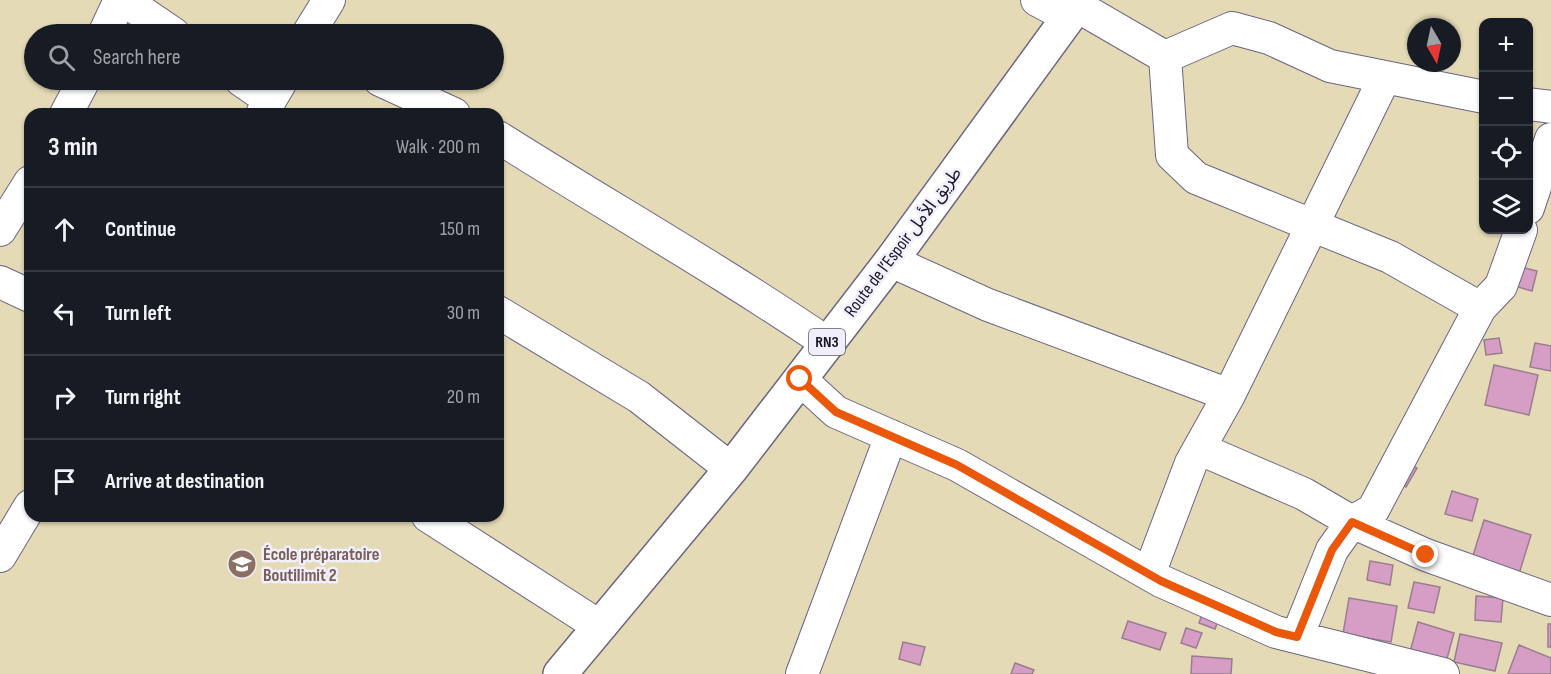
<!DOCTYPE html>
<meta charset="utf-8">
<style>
body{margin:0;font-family:"Sofia Sans Condensed","Noto Sans Arabic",sans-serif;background:#242831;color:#f1f3f6}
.controls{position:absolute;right:18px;top:18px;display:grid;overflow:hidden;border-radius:12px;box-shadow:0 2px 4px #0004}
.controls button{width:54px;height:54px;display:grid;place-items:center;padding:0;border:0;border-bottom:2px solid #363941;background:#171b24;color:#f1f3f6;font:30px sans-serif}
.compass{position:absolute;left:1407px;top:18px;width:54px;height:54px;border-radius:50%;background:#171b24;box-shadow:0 2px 4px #0004;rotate:171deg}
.stop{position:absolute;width:18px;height:18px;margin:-14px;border:4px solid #ea580c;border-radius:50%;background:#fff}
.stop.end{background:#ea580c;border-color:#fff;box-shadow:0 2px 6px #0008}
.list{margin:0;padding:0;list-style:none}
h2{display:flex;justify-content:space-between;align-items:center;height:78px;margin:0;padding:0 24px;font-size:26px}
h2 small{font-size:20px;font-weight:400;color:#9ea1a6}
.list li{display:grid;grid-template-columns:39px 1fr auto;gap:18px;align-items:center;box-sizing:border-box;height:84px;padding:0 24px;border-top:2px solid #363941}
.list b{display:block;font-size:22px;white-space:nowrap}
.list em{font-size:20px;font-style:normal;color:#9ea1a6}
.icon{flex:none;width:33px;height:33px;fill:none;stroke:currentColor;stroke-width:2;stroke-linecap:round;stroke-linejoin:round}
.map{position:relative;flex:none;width:1551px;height:674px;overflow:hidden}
.search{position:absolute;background:#171b24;box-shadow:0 2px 4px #0004;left:24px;top:24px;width:480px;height:66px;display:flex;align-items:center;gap:15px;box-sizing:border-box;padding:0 21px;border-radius:33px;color:#9ea1a6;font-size:22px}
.panel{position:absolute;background:#171b24;box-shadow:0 2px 4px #0004;left:24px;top:108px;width:480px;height:414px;border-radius:18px}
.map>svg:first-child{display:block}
.sand{fill:#e4dab5;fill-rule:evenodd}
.building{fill:#d69ec4;stroke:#9b7d91;stroke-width:1.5}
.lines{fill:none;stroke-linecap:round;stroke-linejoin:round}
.minor-casing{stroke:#6a6583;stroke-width:34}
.trunk-casing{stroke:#6a6583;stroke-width:36}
.minor{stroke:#fff;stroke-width:32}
.trunk{stroke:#fff;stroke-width:33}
.route{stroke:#ea580c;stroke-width:8}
.labels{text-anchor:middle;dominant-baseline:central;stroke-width:5;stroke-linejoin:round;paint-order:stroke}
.shield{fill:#f1effd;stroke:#5a5864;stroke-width:1.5}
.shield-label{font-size:16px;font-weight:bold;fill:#191723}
.street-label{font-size:18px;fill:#191723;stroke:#f1effd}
.education-label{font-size:18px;font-weight:bold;fill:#785e54;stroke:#f1effd;text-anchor:start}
</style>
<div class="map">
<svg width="1551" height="674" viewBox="0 0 1551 674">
<rect width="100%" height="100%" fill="#e4e0fb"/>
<!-- sand -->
<path class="sand" d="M0,0H1551V674H0ZM1484,22H1528V230H1484ZM1416,27H1452V63H1416ZM34,34H494V80H34ZM30,114H498V516H30Z"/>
<!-- building -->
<path class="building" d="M1517,266L1537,271L1532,291L1511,285Z
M1499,338L1502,353L1486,355L1484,340Z
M1535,343L1551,346V371L1530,367Z
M1494,365L1538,375L1529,415L1485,405Z
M1403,461L1417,468L1406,487L1393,479Z
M1452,491L1478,499L1472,521L1445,514Z
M1484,520L1531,535L1519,574L1472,559Z
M1370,561L1393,565L1390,585L1367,580Z
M1414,582L1440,587L1434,613L1408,608Z
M1476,596L1503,598L1501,622L1475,620Z
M1349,598L1397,606L1391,642L1343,634Z
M1204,609L1220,615L1215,629L1199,623Z
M1128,621L1166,633L1160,650L1122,638Z
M1418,622L1454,633L1446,662L1410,652Z
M1548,624H1551V647H1548Z
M1186,628L1202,633L1196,648L1181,643Z
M1460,634L1502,643L1495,671L1454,662Z
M903,642L925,647L920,665L899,659Z
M1519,645L1551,658V674H1508Z
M1192,656L1232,659L1231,674H1191Z
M1015,663L1034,670L1032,674H1011Z"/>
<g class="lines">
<!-- minor casing -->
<g class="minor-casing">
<path id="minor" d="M124,0L174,34
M1037,0L1069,17
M1077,6L1165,57
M104,34L120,0
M308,34L329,0
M1165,57L1172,155L1196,178L1390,257L1480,308
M1165,57L1232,28L1269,38L1330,66L1484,97
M241,80L270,100
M380,80L454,114
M1528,104L1551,107
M66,114L84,80
M262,114L282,80
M498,137C607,206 720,270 827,343
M1528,208L1551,139
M0,230L30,182
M891,261L988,305L1229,395
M0,282L30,296
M498,312L639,397L731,469
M800,379L836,412L957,465L1161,581L1276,632L1443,674
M1200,449L1304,494L1352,522L1426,555L1551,600
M428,516L599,626
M0,556L30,506
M1149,574L1191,463L1229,395L1384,79
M1297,637L1332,550L1352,522L1373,510L1480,308L1501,286L1521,230
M802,674L891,436"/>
</g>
<!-- trunk casing -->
<g class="trunk-casing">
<path id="trunk" d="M560,674L731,469L891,261L1081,0"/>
</g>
<!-- minor -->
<use href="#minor" class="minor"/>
<!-- trunk -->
<use href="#trunk" class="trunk"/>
</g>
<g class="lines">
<!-- route -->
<path class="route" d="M800,379L836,412L957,465L1161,581L1276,632L1297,637L1332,550L1352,522L1426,555"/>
</g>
<!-- icons -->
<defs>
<g id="school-disc" transform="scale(1.5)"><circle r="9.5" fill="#8d6e63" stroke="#f1effd"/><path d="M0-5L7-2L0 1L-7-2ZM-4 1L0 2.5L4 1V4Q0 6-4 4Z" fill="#fff"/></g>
</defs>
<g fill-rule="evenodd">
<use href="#school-disc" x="242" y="564"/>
</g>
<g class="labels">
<!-- shield labels -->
<rect class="shield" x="809" y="329" width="36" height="26" rx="4.5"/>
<g class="shield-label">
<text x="827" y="342">RN3</text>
</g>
<!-- street labels -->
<g class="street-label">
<text transform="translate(903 242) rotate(-53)">Route de l’Espoir طريق الأمل</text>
</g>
<!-- education labels -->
<g class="education-label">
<text x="263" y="554">École préparatoire<tspan x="263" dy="21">Boutilimit 2</tspan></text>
</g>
</g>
</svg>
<div class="controls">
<button>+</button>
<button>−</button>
<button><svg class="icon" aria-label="locate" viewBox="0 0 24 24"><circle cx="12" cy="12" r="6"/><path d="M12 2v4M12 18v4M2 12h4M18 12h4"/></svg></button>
<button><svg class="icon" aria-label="layers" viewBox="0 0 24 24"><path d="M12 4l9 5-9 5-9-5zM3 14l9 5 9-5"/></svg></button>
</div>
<svg class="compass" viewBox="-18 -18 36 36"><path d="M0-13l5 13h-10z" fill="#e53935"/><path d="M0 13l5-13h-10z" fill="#9ea1a6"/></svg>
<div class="stop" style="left:800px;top:379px"></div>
<div class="stop end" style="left:1426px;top:555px"></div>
<div class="search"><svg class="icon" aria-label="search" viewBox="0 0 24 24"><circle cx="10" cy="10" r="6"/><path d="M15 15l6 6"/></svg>Search here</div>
<section class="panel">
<h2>3 min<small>Walk · 200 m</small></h2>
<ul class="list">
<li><svg class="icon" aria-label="ahead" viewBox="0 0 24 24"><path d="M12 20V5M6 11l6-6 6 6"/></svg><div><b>Continue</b></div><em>150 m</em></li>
<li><svg class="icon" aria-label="left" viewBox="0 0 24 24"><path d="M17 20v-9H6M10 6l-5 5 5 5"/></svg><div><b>Turn left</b></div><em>30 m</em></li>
<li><svg class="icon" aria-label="right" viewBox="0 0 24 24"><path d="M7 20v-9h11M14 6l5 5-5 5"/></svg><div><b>Turn right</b></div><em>20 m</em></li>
<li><svg class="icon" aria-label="arrive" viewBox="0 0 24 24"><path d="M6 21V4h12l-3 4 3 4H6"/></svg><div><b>Arrive at destination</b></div></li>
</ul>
</section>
</div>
